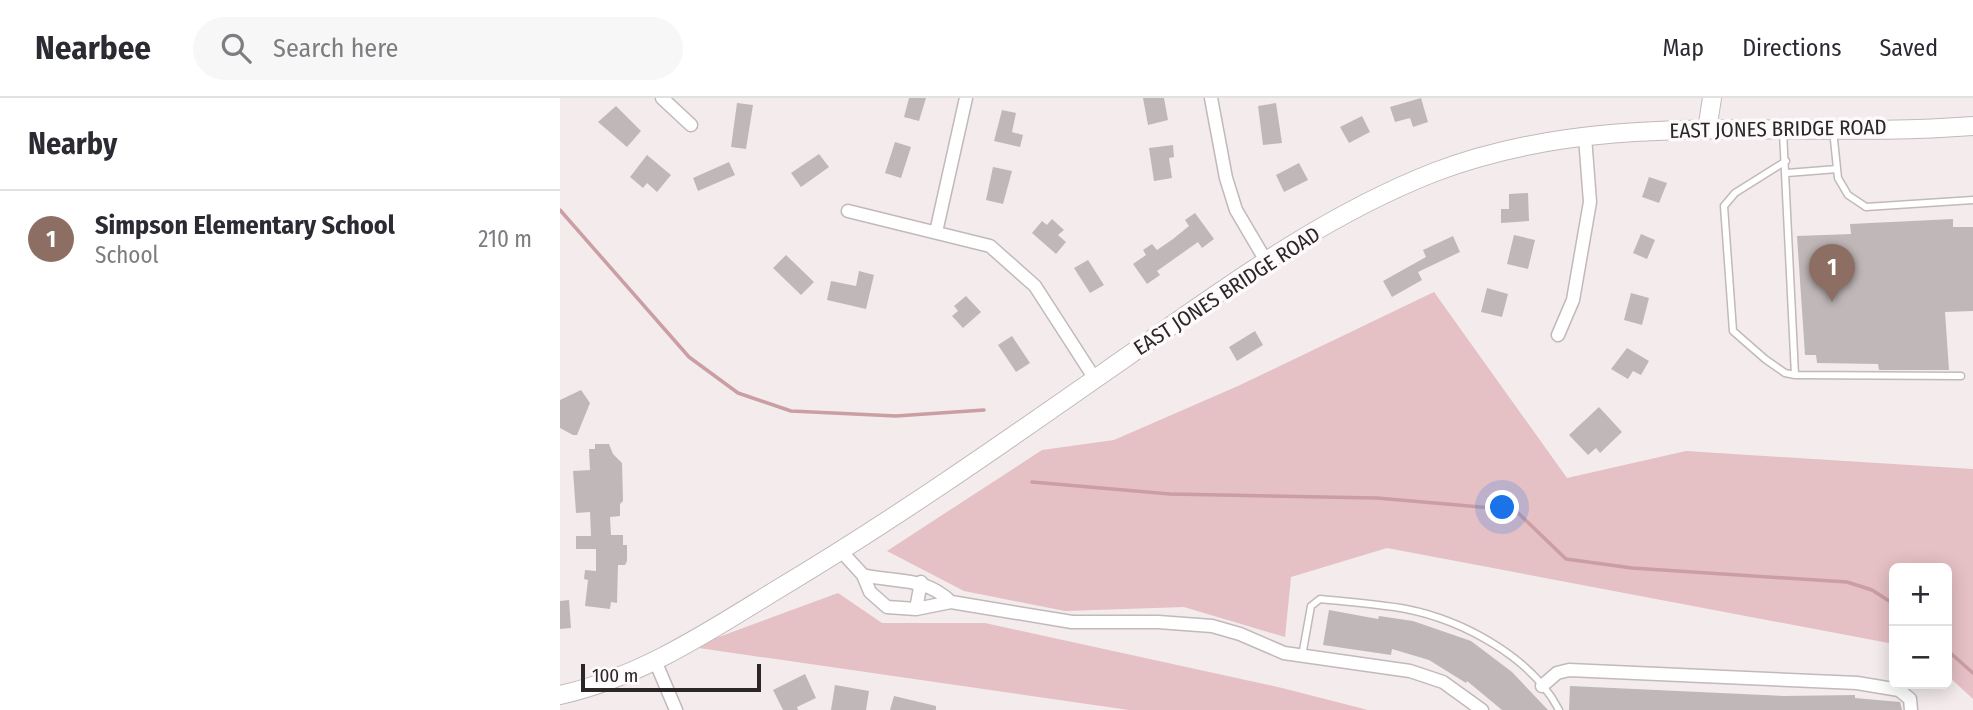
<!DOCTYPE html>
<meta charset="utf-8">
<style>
body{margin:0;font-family:"Fira Sans Condensed",sans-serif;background:#f7f7f7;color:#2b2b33}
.controls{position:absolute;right:21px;bottom:21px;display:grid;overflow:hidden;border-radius:10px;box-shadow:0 4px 18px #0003}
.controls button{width:63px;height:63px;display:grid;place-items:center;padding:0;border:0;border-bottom:2px solid #e1e1e2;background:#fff;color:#2b2b33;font:35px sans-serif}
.scale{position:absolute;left:21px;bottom:18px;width:180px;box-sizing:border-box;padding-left:7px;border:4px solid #2b2728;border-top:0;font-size:19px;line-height:24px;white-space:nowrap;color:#2b2728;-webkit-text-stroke:5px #fef9fa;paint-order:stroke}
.you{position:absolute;left:943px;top:410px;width:24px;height:24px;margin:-18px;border:5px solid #fff;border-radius:50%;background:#1a73e8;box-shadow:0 0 0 10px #1a73e833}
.badge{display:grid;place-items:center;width:46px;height:46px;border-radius:50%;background:#b45309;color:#fff;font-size:23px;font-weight:700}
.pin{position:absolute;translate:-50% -58px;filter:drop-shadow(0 2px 4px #0008)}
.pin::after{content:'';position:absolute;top:37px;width:24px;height:21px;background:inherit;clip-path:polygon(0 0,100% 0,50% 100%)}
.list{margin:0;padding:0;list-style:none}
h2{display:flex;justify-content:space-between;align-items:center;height:91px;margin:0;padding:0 28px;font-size:30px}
h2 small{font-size:23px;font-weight:400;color:#7c7c81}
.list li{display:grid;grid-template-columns:46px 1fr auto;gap:21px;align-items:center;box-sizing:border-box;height:98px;padding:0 28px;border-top:2px solid #e1e1e2}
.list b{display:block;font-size:26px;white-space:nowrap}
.list p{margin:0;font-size:23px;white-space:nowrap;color:#7c7c81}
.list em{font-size:23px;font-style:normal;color:#7c7c81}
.icon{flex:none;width:38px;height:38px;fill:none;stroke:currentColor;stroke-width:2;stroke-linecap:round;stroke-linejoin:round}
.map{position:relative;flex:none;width:1413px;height:612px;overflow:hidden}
header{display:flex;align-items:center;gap:42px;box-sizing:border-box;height:98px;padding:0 35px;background:#fff;border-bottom:2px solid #e1e1e2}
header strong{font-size:33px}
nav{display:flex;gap:38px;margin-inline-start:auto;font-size:24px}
.search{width:490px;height:63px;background:#f7f7f7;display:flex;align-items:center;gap:18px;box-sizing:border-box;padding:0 24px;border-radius:38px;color:#7c7c81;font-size:26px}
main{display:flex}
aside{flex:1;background:#fff}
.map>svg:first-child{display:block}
.green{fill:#e5c0c4}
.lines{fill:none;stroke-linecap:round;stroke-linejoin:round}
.stream{stroke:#ca9ea2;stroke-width:3.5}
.building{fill:#c0b8b8}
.lane-casing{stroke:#c1b9ba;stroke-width:9}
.street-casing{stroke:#c1b9ba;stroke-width:15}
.secondary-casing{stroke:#c1b9ba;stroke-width:20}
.lane{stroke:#fff;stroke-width:6}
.street{stroke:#fff;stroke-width:12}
.secondary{stroke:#fff;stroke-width:18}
.labels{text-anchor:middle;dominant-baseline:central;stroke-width:7;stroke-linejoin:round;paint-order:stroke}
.street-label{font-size:21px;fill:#2b2728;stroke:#fef9fa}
</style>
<header>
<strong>Nearbee</strong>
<div class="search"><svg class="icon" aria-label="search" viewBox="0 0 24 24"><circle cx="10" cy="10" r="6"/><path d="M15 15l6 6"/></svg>Search here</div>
<nav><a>Map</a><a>Directions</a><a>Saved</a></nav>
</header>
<main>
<aside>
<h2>Nearby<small></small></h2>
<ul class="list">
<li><span class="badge" style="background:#8d6e63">1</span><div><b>Simpson Elementary School</b><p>School</p></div><em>210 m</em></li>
</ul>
</aside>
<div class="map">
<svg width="1413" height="612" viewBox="0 0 1413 612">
<rect width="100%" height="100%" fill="#f3ebec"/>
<!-- green -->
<path class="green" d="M874,194L1007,380L1126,353L1413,371V601L1387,577V470H1334V546L827,450L731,479L725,539L624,509L505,513L404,493L327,453L482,352L554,342L678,288Z
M278,495L322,525H425L722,590L808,612H569L132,549Z"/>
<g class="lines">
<!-- stream -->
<path class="stream" d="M0,112L129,259L178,295L231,313L336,318L424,312
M472,384L610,396L817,400L955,412L1006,461L1072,470L1287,484L1312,492L1334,506
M1387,552L1413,575"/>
</g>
<!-- building -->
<path class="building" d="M349,0H366L359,23L344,19Z
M583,0H604L608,22L588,27Z
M861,0L868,24L853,29L850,20L835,24L830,9Z
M177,5L193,7L186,51L171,49Z
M716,5L722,45L703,47L698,8Z
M56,8L81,33L67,49L38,24Z
M442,12L456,15L452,34L463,37L460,49L434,43Z
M802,18L810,34L789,45L780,29Z
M335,44L351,49L341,80L325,75Z
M613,47L614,59L609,60L612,80L594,83L589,50Z
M259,56L269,69L241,89L231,75Z
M87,57L111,77L97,94L87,85L83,90L70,79Z
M169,64L175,77L138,93L133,80Z
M739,65L748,82L724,94L716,77Z
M433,69L452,73L443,106L426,102Z
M1089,79L1107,85L1099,105L1082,99Z
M968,95L969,123L941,125V111H949V96Z
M635,115L654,141L642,150L638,144L597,173L600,177L587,186L573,166L586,157L583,152L592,146L597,152L613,141L629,128L625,122Z
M492,121L504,132L498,137L506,144L496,156L472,135L482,123L487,127Z
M1393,121V129H1413V213L1385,214L1389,272H1319L1318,266L1257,265L1256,257H1245L1237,138L1291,136L1290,126Z
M1081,136L1095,142L1087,161L1073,155Z
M954,137L975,142L968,171L947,166Z
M893,138L900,154L858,174L862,182L832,199L823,183L866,159L863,152Z
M226,157L254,184L241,197L213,170Z
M528,162L544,187L530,195L514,170Z
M299,173L314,177L306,211L267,202L271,183L296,188Z
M927,190L948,196L942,219L921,214Z
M1071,195L1089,200L1082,227L1064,222Z
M406,198L421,214L403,230L392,218L398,213L394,208Z
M695,233L703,247L677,263L669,249Z
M452,238L470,265L456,274L438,247Z
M1067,250L1089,263L1081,277L1073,273L1068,281L1051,271Z
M21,292L30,305L17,337H13L0,330V302Z
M1039,309L1062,334L1040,355L1036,350L1028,357L1009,337Z
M35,346H49L53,356L62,365L63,403L60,406V418L50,419L51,437H63V447H67V463L65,467H58L57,505L51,504L50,511L25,508L28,482L24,481L25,472L36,473V451H16V438H31L30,414L16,415L13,373L30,372L29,351H35Z
M9,502L11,530L0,531V503Z
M769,512L818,521L819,518L853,523L911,543L952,574L988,612H942L907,583L906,585L869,562L832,551L831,557L763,547Z
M245,576L256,600L237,609L238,612H223L213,592Z
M275,587L309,593L306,612H271Z
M1010,588L1224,598L1295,597V600L1340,604L1342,612H1009Z
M334,598L376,608V612H330Z"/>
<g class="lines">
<!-- lane casing -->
<g class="lane-casing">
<path id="lane" d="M1273,32L1278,80L1288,97L1306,109L1413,102
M1223,34L1235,277
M1226,63L1175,95L1164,108L1173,233L1205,261L1225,275L1235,277L1401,278
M1227,75L1277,71
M742,558L751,508L760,501C788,504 818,506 846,511C902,522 972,559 999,612"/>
</g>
<!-- street casing -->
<g class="street-casing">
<path id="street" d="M102,0L131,27
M651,0L666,80L676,112L706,163
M288,113L430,148L475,188L535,281
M376,134L406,0
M998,237L1013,202L1030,104L1025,39
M281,453L303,477L310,494L327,509L356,511L391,504L512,524H598L652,528L680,536L724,555L850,573L883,584L922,612
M303,477C337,485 364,478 391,504
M356,511L361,484
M96,565L116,612
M982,588L997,575L1009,572L1297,585L1339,592L1350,601L1351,612"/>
</g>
<!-- secondary casing -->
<g class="secondary-casing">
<path id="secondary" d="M1147,32L1152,0
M0,597C81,579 148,534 218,491C337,420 452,339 565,260C664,191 762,118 875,74C1047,8 1234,42 1413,28"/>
</g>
<!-- lane -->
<use href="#lane" class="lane"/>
<!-- street -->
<use href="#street" class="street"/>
<!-- secondary -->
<use href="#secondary" class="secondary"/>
</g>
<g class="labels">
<!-- street labels -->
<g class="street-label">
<text transform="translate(1218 31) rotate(-1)">EAST JONES BRIDGE ROAD</text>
<text transform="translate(667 193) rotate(-33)">EAST JONES BRIDGE ROAD</text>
</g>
</g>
</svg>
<div class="controls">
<button>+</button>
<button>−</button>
</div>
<div class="scale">100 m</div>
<div class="you"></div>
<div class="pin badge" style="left:1272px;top:204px;background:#8d6e63">1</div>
</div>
</main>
